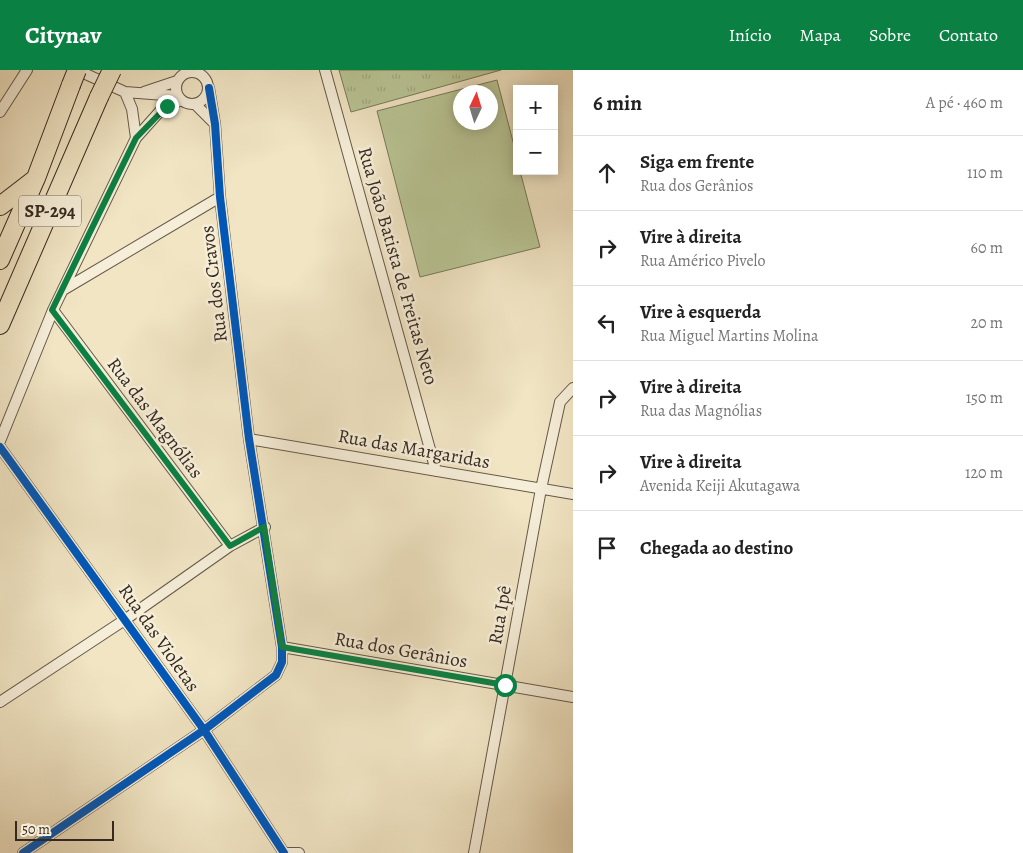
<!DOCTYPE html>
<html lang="pt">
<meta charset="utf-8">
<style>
body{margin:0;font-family:Alegreya,serif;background:#f6f6f6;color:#222}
.controls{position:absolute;right:15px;top:15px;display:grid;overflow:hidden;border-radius:0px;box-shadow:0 2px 12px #0003}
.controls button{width:45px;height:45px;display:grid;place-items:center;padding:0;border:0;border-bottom:1px solid #e0e0e0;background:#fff;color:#222;font:25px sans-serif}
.compass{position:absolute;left:453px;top:15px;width:45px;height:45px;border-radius:50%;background:#fff;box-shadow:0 2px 12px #0003;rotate:4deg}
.scale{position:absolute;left:15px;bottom:12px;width:99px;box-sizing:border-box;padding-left:5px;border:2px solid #362a20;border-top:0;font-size:14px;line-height:18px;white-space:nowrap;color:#362a20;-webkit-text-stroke:4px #f6eed9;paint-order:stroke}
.stop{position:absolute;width:15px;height:15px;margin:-11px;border:4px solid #0b8043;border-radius:50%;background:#fff}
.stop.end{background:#0b8043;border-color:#fff;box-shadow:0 1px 5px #0008}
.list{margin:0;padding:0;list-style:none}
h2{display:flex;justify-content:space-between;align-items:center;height:65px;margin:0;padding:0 20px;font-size:21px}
h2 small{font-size:16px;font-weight:400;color:#767676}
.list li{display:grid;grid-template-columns:32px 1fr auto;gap:15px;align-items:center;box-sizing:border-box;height:75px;padding:0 20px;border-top:1px solid #e0e0e0}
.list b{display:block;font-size:19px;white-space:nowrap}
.list p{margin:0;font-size:16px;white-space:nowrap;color:#767676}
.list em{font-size:16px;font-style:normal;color:#767676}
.icon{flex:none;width:28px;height:28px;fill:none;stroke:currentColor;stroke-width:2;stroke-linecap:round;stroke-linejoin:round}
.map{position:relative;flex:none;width:573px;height:783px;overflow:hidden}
header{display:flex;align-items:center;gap:30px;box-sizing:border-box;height:70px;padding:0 25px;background:#0b8043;color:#fff}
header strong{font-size:24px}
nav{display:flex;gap:28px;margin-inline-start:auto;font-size:18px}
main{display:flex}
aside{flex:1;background:#fff}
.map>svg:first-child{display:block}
.grass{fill:url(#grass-tufts);stroke:#78785a}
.pitch{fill:#b9c595;stroke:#78785a;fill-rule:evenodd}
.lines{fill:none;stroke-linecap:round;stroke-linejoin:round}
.minor-casing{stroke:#655949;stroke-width:12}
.trunk-casing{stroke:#362a20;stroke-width:20}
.minor{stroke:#f6eed9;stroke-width:10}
.trunk{stroke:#f1e5c4;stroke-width:18}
.trunk-bridge-casing{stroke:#362a20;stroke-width:20;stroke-linecap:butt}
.trunk-bridge{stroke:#f1e5c4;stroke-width:18}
.cycleway-casing{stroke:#f6eed9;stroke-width:11}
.cycleway{stroke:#0057b8;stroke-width:8}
.route{stroke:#0b8043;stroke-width:6}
.labels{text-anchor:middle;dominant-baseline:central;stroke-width:5;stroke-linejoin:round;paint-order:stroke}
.shield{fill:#f6eed9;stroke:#706558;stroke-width:1}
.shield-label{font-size:18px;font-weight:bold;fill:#362a20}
.street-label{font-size:19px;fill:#362a20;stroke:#f6eed9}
</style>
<header>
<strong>Citynav</strong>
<nav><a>Início</a><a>Mapa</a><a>Sobre</a><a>Contato</a></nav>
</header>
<main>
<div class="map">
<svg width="573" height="783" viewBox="0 0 573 783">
<defs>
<pattern id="grass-tufts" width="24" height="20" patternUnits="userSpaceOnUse" patternTransform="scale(1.25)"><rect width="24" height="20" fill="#b9c595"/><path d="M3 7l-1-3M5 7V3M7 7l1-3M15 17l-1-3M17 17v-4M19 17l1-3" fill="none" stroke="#a0a980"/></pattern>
</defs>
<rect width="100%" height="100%" fill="#f1e5c4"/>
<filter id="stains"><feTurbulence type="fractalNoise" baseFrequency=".004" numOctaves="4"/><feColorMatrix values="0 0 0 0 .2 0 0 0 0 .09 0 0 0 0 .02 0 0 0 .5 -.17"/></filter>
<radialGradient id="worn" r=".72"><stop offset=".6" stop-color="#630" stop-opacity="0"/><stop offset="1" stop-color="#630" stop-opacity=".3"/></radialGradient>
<!-- grass -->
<path class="grass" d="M339,0H501L351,42Z"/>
<!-- pitch -->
<path class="pitch" d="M497,10L517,87V101H520L540,177L420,207L377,41ZM460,22H490V52H460Z"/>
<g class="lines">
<!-- minor casing -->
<g class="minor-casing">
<path id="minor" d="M77,0L125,22L178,26
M325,0L436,401
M176 18a16 16 0 1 1 32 0a16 16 0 1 1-32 0Z
M125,22L132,39L136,68
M144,22L177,11
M195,34L215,54
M0,42L27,0
M63,220L220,127
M53,240L230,476
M249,369L573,424
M0,371L53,240L136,68L161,40L181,30
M0,377L204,660L284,783
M282,577L573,627
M0,632L126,549L230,476L265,457
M23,783L204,660L276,605L282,592V577L249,369L220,127L215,54L209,18
M286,783H299
M474,783L541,419L560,332L573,318"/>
</g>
<!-- trunk casing -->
<g class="trunk-casing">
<path id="trunk" d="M0,136L34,110
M0,190L36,108L71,15
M0,255L99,27"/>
</g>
<!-- minor -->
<use href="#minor" class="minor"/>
<!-- trunk -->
<use href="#trunk" class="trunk"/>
<!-- trunk-bridge casing -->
<g class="trunk-bridge-casing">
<path id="trunk-bridge" d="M71,15L77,0
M99,27L112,0"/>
</g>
<!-- trunk-bridge -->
<use href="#trunk-bridge" class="trunk-bridge"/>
<!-- cycleway casing -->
<g class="cycleway-casing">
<path id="cycleway" d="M0,377L204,660L284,783
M23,783L204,660L276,605L282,592V577L249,369L220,127L215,54L209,18"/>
</g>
<!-- cycleway -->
<use href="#cycleway" class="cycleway"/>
</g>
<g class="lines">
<!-- route -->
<path class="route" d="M167,36L136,68L52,240L230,476L264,457L282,577L505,615"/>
</g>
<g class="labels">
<!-- shield labels -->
<rect class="shield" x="19" y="125.5" width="62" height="31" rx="4"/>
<g class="shield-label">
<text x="50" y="141">SP-294</text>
</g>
<!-- street labels -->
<g class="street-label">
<text transform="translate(398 196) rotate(74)">Rua João Batista de Freitas Neto</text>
<text transform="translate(214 214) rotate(-97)">Rua dos Cravos</text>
<text transform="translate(155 348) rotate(53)">Rua das Magnólias</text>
<text transform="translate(414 379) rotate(10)">Rua das Margaridas</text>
<text transform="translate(500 545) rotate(-80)">Rua Ipê</text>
<text transform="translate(159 568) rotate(55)">Rua das Violetas</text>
<text transform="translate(401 580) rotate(10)">Rua dos Gerânios</text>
</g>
</g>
<rect width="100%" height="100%" filter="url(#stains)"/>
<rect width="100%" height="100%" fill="url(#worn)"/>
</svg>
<div class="controls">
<button>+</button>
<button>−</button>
</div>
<svg class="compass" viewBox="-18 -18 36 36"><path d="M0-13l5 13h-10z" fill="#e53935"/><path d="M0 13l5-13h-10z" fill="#767676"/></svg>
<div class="scale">50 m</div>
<div class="stop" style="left:505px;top:615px"></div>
<div class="stop end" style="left:167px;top:36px"></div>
</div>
<aside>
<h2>6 min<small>A pé · 460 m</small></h2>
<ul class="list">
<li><svg class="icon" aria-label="ahead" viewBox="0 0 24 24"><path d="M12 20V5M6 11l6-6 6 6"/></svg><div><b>Siga em frente</b><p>Rua dos Gerânios</p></div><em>110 m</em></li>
<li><svg class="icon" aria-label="right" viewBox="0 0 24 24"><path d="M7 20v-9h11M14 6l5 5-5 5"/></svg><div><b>Vire à direita</b><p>Rua Américo Pivelo</p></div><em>60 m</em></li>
<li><svg class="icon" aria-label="left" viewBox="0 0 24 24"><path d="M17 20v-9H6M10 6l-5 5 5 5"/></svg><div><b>Vire à esquerda</b><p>Rua Miguel Martins Molina</p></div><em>20 m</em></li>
<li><svg class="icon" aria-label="right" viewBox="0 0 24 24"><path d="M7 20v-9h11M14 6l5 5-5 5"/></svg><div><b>Vire à direita</b><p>Rua das Magnólias</p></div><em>150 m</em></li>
<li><svg class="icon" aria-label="right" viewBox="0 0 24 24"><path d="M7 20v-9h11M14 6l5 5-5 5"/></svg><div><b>Vire à direita</b><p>Avenida Keiji Akutagawa</p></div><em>120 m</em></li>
<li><svg class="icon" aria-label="arrive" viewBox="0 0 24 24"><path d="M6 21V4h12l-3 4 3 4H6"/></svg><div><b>Chegada ao destino</b></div></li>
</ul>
</aside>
</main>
